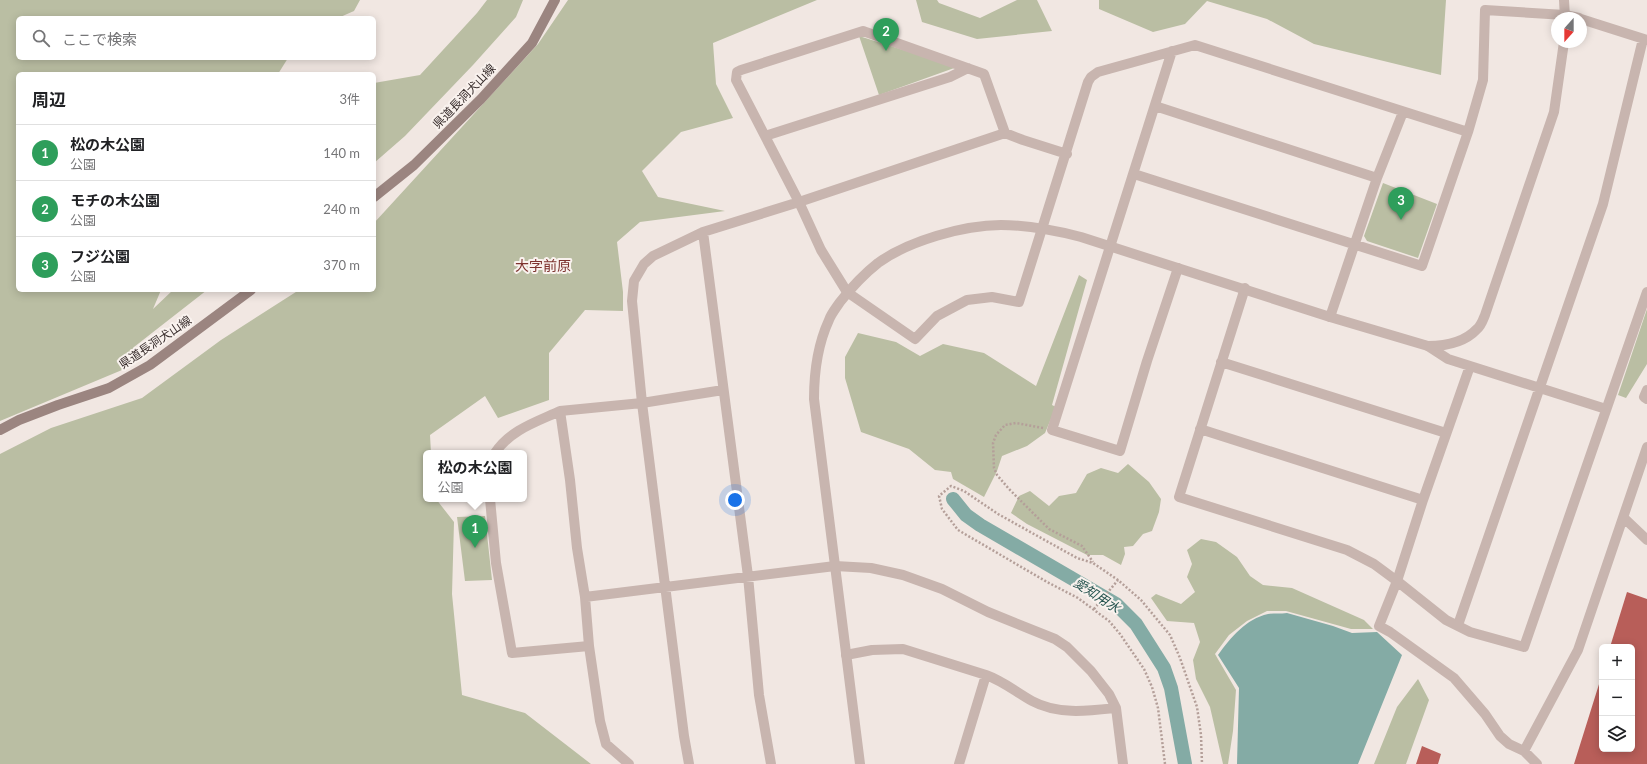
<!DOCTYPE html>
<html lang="ja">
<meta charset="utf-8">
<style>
body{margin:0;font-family:Lato,"Noto Sans JP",sans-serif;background:#f6f6f6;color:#202124}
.controls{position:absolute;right:12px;bottom:12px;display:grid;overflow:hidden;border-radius:6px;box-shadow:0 2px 10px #0003}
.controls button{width:36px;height:36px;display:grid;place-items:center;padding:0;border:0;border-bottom:1px solid #e0e0e0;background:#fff;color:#202124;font:20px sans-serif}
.compass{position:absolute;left:1551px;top:12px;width:36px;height:36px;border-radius:50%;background:#fff;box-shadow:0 2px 10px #0003;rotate:201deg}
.you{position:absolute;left:735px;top:500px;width:14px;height:14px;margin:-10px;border:3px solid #fff;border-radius:50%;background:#1a73e8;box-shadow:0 0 0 6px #1a73e833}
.badge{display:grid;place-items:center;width:26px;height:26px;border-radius:50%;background:#0f766e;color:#fff;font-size:13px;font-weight:700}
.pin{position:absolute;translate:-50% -33px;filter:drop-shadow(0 1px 2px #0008)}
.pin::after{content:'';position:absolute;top:21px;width:14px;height:12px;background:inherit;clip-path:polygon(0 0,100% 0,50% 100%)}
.popup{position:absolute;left:423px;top:450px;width:104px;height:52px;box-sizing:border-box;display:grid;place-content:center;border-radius:6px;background:#fff;filter:drop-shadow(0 1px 3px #0005);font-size:13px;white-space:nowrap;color:#757577}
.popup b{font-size:15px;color:#202124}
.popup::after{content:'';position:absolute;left:50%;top:100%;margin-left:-8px;border:8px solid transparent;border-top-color:#fff}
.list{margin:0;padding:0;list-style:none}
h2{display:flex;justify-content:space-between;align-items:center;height:52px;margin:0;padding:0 16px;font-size:17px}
h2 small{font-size:13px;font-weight:400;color:#757577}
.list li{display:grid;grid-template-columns:26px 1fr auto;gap:12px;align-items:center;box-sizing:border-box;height:56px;padding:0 16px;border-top:1px solid #e0e0e0}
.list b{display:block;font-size:15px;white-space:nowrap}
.list p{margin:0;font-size:13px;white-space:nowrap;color:#757577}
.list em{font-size:13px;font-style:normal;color:#757577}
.icon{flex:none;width:22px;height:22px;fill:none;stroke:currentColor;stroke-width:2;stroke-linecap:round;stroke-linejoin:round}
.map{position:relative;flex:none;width:1647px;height:764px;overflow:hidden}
.search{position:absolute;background:#fff;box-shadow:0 2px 10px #0003;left:16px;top:16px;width:360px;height:44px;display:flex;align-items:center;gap:10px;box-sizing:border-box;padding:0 14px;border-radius:6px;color:#757577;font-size:15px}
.panel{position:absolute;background:#fff;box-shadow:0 2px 10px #0003;left:16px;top:72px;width:360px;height:220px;border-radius:6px}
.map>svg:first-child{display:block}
.green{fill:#babea3}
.water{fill:#84aba5}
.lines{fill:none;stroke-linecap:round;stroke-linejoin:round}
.canal{stroke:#84aba5;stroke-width:14}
.building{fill:#b85e59}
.path{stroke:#b49f99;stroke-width:2.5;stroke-dasharray:2 2;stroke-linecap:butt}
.minor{stroke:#c8b5af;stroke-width:10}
.tertiary{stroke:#c8b5af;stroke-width:10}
.secondary{stroke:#9b8580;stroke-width:10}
.labels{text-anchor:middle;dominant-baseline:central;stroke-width:4;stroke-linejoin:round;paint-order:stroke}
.street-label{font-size:12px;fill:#382d2c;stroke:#f9f2ee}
.water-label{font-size:13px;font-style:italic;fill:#26544f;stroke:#f9f2ee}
.quarter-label{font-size:14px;fill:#7d322e;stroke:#f9f2ee}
</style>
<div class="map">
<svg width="1647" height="764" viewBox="0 0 1647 764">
<rect width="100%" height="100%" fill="#f1e7e2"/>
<!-- green -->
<path class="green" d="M0,0H360L354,11L338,18H18V58H288L278,74H18V290H161L153,309L173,290H207L134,347L122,370L0,421Z
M487,0H523L516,17L473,65L405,136L374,163V83L420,75L477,13Z
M568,0H817L713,43L716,84L733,118L681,132L642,171L658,197L725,211L640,222L617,242L623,292V311L585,310L549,353V400L498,418L485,396L430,435L431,453H426V499H436L454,522L452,594L462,695L525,713L591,764H0V454L51,428L142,398L221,340L299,290H374V223L538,44Z
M916,0H937L939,3L980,18L1017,0H1037L1052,31L977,39L922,22Z
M1099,0H1446L1441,75L1314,44L1267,19L1207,1L1185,24L1153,32L1099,9Z
M859,36L957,67L879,95Z
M1383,183L1437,204L1418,258L1367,241L1364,236Z
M1079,275L1087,280L1052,405L1056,407L1045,433L1027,446L1002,456L997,471L984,497L953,479L951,472L935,470L909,449L861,432L845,378V357L858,333L896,342L920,356L943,344L984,353L1036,386Z
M1647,309V364L1626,398L1618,395Z
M1128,464L1149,482L1161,499L1159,512L1152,531L1143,534L1133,546L1124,547L1125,554L1121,565L1103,555H1087L1027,524L1011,513L1019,496L1030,491L1049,506L1059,496L1076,493L1087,474L1101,468L1118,473Z
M485,516L492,580L465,581L457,517Z
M1201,539L1216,542L1237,557L1250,576L1263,585L1292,588L1364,620L1373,629H1351L1286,611H1267L1247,621L1229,635L1215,654L1236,690L1233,731L1228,764H1223L1210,707L1196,679L1193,660L1200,642L1194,623L1167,621L1151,598L1156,594L1181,604L1195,592L1187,577L1192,564L1187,550Z
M1418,679L1429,700L1406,764H1374L1397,707Z"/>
<!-- water -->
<path class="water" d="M1287,613L1333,626L1352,633L1377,632L1402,655L1358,764H1237L1239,688L1218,655C1231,637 1246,619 1268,614C1274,613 1281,614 1287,613Z"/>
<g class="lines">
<!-- canal -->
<path class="canal" d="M953,499L966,515L980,525L1116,604L1136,624L1164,668L1171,688L1185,764"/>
</g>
<!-- building -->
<path class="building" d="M1627,592L1647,599V764H1574L1600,681H1602V749H1632V647H1610Z
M1422,746L1441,754L1438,764H1416Z"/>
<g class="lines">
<!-- path -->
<path class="path" d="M1043,428L1016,423L1005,425L996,435L993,443L994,468L997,475L1009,489L1049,529L1082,546L1093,562
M1094,609L1118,580
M1165,764L1158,708L1152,687L1144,669L1120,634L1109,621L1078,598L1047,582L958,530L942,509L939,496L951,486L964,491L998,514L1077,558L1093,563L1118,580L1141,600L1170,635L1180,658L1197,707L1201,735L1202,764"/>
<!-- minor -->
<path class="minor" d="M1581,19L1647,40
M1172,51L1052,430L1120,451L1147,361L1178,268
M1155,106L1377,178
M1005,133L984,74L863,31L741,70L737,72L736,80L799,202L821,250L847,292L915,339L937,316L967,300L992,297L1019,302L1088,82L1091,77L1098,72L1195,45L1468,132
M765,136L950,77L968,68
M1134,174L1422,266L1468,132L1483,80L1485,10L1565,15L1579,18
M703,232L748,576L759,695L771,764
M1245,288L1179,497L1347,550L1374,564L1397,581L1446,620L1470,632L1524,647L1647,292
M1330,317L1377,178L1403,112
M1428,346L1448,359L1606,409
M1221,362L1446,433
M1470,366L1423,500L1397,581L1379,626L1390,632L1454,678L1485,714L1500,736L1509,744L1524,751L1578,650L1647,447
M1647,390L1644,397L1647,399
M1200,429L1423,500
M495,453C510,430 536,422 560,411
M490,499L496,563L512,653L589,646
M1624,518L1647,540
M585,597L835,566L871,568L903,575L942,589L988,612L1055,639L1067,647L1091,671L1109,694L1116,708L1123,764
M1458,625L1603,204L1643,39
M846,655L872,650L903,649L986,675C1003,681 1016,692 1032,701C1058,715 1088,711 1116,708
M1524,751L1537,764
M629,764L606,744L600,721L589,646L585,597L577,548L570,480L560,411L642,403L723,390
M689,764L684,736L642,403L632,301L634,281L644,264L653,256L703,232L799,202L1005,133L1023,140L1067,154
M959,764L986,675"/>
<!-- tertiary -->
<path class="tertiary" d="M1564,0L1565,18
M860,764L814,399C814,372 817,346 829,320C831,314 836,308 840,302C851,288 864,274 878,263C908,241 964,225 1001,225C1028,225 1054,230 1081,237L1330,317L1428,346C1445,346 1465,342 1477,329C1481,326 1483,320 1485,315L1554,112L1564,42"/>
<!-- secondary -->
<path class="secondary" d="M374,197L414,165L481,99L532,43L555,0
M0,430L19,420L58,405L109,388L150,365L251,290"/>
</g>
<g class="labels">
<!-- street labels -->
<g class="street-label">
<text transform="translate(464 96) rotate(-46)">県道長洞犬山線</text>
<text transform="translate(155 342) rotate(-34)">県道長洞犬山線</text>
</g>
<!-- water labels -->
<g class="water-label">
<text transform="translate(1097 595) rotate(33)">愛知用水</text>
</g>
<!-- quarter labels -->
<g class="quarter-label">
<text x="543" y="265">大字前原</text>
</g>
</g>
</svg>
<div class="controls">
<button>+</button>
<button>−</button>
<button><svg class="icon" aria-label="layers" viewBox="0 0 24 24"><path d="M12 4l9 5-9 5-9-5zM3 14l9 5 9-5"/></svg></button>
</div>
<svg class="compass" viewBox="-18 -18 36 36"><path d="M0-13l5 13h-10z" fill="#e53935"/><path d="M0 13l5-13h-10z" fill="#757577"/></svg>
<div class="you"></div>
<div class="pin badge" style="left:475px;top:548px;background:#2e9e5b">1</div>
<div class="popup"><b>松の木公園</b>公園</div>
<div class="pin badge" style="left:886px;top:51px;background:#2e9e5b">2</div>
<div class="pin badge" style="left:1401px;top:220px;background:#2e9e5b">3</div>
<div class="search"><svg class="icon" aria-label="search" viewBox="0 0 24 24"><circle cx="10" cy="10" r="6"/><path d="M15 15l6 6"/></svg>ここで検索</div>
<section class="panel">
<h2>周辺<small>3件</small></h2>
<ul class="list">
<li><span class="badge" style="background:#2e9e5b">1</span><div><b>松の木公園</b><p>公園</p></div><em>140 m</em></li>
<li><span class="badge" style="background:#2e9e5b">2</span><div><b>モチの木公園</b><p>公園</p></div><em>240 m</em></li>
<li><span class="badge" style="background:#2e9e5b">3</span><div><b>フジ公園</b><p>公園</p></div><em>370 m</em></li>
</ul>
</section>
</div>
